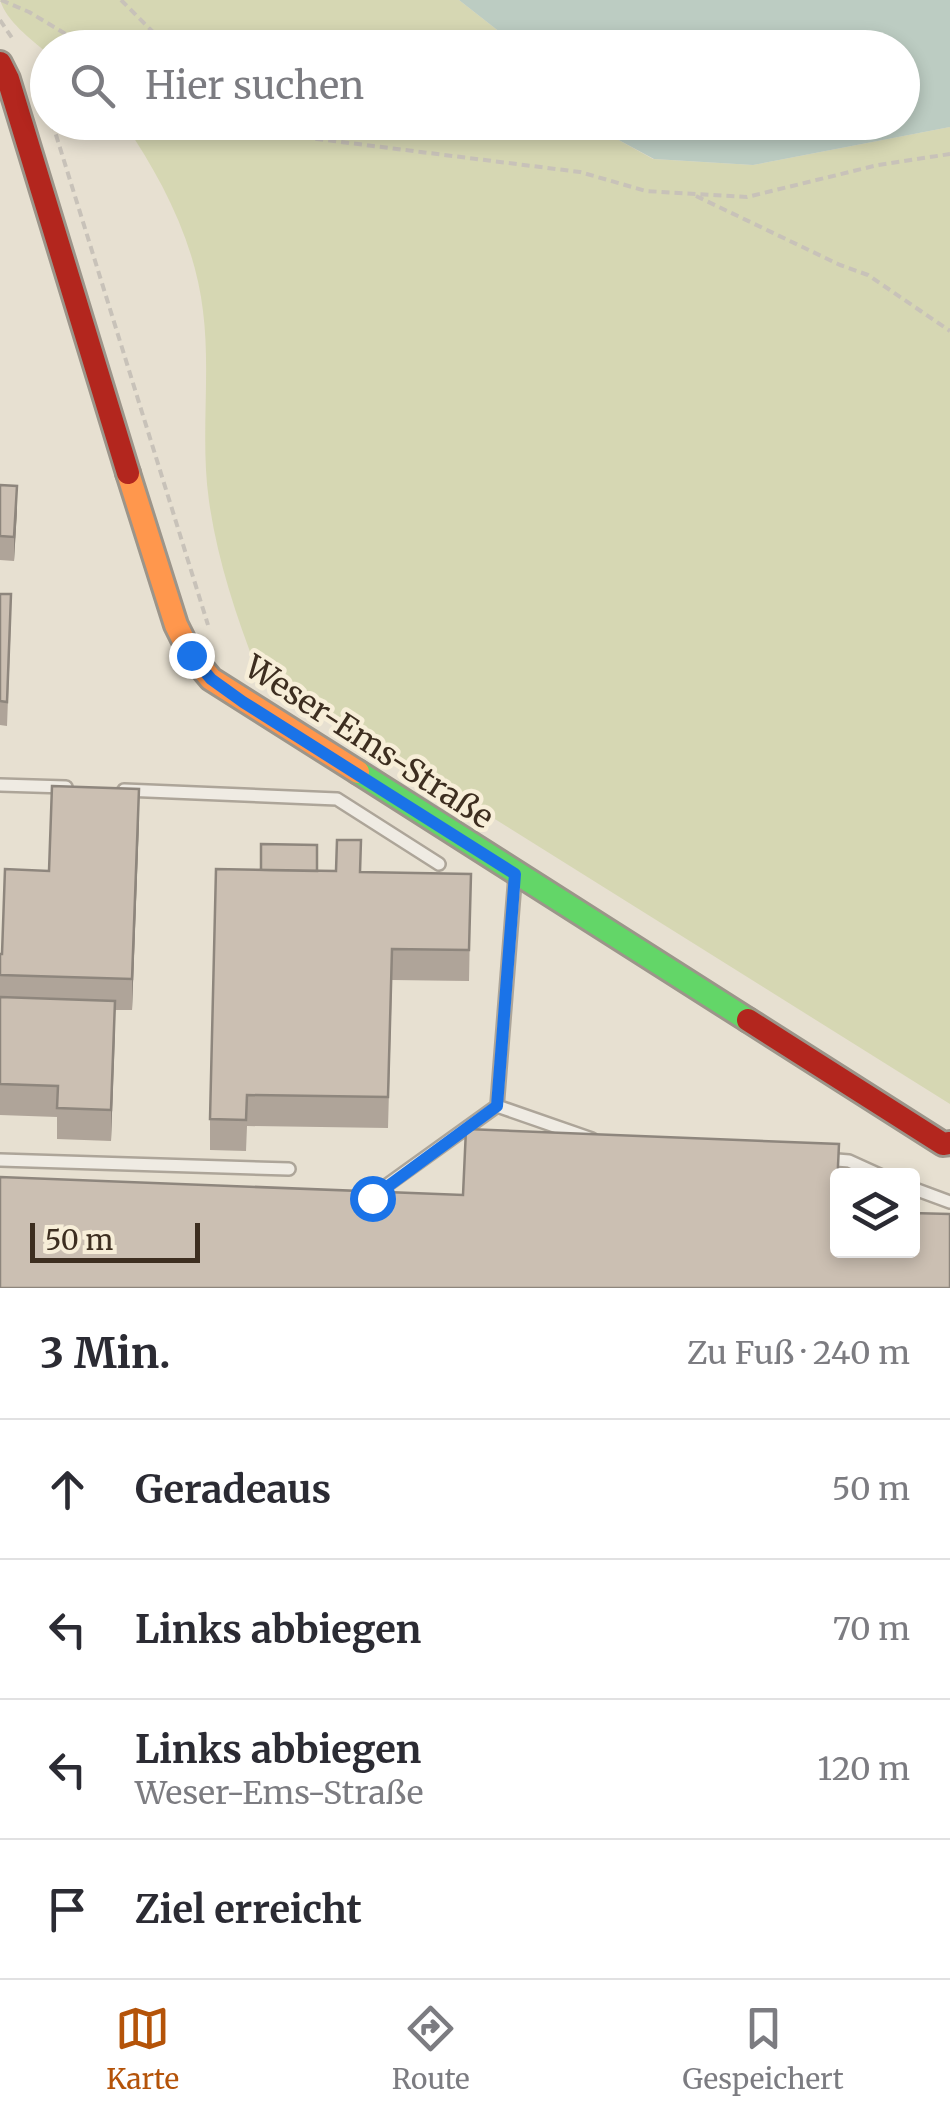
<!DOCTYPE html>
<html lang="de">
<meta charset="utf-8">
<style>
body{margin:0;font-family:Merriweather,serif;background:#f2f2f3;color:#2b2b33}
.controls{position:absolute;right:30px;bottom:30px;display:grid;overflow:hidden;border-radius:10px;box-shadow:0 5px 15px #0003}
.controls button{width:90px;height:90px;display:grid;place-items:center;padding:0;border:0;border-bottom:2px solid #e1e1e2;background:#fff;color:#2b2b33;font:50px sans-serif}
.scale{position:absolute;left:30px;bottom:25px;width:170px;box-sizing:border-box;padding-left:10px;border:5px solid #3d2e20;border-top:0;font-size:28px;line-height:35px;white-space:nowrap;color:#3d2e20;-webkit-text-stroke:8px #f7eed8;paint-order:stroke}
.stop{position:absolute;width:30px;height:30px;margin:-22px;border:8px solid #1a73e8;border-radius:50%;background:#fff}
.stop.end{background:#1a73e8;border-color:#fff;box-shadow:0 2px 10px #0008}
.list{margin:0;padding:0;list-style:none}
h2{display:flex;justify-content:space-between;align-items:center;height:130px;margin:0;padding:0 40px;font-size:42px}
h2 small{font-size:32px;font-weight:400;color:#7c7c81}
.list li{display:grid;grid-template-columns:65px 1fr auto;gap:30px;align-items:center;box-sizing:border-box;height:140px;padding:0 40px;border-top:2px solid #e1e1e2}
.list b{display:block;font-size:38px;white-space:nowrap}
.list p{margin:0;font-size:32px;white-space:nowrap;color:#7c7c81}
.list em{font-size:32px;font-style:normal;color:#7c7c81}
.icon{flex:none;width:55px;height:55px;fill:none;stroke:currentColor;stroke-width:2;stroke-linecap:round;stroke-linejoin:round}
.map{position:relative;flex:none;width:950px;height:1288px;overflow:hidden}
.search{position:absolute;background:#fff;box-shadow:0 5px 15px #0003;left:30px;right:30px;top:30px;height:110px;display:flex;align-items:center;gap:25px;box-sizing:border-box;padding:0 35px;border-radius:55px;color:#7c7c81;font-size:38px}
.sheet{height:690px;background:#fff}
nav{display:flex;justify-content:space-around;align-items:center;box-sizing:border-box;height:140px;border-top:2px solid #e1e1e2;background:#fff;font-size:28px;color:#7c7c81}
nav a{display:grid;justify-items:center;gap:5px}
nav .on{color:#b45309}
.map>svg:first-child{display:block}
.green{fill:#d6d7b3}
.water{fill:#bcccc2}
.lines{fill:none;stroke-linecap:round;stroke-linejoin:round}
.lane-casing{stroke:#ada599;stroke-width:16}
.fast-casing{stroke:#9c958a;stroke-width:28}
.slow-casing{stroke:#9c958a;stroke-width:28}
.jam-casing{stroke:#9c958a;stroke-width:28}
.path{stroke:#c8c2b9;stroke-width:4;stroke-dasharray:8 5;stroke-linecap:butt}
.lane{stroke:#efebe3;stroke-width:11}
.fast{stroke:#63d668;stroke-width:22}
.slow{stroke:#ff974d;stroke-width:22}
.jam{stroke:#b3261e;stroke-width:22}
.wall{fill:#afa499}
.shaded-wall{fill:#8e867d}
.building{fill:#cbbfb2;stroke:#8e867d;stroke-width:2.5}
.route{stroke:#1a73e8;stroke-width:12}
.labels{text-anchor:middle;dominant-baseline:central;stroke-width:9;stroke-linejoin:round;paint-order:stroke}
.street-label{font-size:32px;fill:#3d2e20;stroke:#f7eed8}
</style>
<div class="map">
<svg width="950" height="1288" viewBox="0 0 950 1288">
<rect width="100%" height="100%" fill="#e7e0d1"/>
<!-- green -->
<path class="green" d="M0,0H459L519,47L48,48L47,53C30,38 7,22 0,0Z
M124,123H599L615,138L653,159L753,165L950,127V1104L257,670C236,616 217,558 209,501C200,438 211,374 203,311C195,242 162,179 124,123Z"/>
<!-- water -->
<path class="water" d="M459,0H950V127L753,165L654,159L615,138L599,123L902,122V48L519,47Z"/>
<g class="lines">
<!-- lane casing -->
<g class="lane-casing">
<path id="lane" d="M0,785L66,787
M124,790L337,799L439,864
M497,1106L592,1139
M825,1159L849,1161L882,1176
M0,1160L289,1169
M912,1188L950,1202
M369,1198L497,1106L515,878"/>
</g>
<!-- fast casing -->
<g class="fast-casing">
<path id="fast" d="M358,772L748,1020"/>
</g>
<!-- slow casing -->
<g class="slow-casing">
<path id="slow" d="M128,473L176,625L191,655L211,679L358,772"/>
</g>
<!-- jam casing -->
<g class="jam-casing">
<path id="jam" d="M0,63L8,79L128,473
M748,1020L943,1144L950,1143"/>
</g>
<!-- path -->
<path class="path" d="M1,0L29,12L89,48
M121,0L169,48
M0,20L14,41
M38,84L48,107
M52,122L208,625
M213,122L230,128L580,172L646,191L747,197L878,165L950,154
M696,196L840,265L868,275L950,331"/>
<!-- lane -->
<use href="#lane" class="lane"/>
<!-- fast -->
<use href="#fast" class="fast"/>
<!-- slow -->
<use href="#slow" class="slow"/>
<!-- jam -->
<use href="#jam" class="jam"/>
</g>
<!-- wall -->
<path class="wall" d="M0,485L17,510L14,561L0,560Z
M0,594L11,618L7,726L0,725Z
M139,820L132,1010H115L111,1141L57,1139V1117L0,1115V954H2L49,871Z
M361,872L471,874L469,981L392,980L388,1128L247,1126L246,1151L210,1150V1119Z"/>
<!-- shaded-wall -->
<path class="shaded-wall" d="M17,486V510L14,561V537Z
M139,789V820L132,1010V979Z
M115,1001V1032L111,1141V1110Z"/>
<!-- building -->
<path class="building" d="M0,485L17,486L14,537L0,536Z
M0,594H11L7,702L0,701Z
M52,786L139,789L132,979L0,975V954H2L5,869L49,871Z
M337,840H361L360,872L471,874L469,950L392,949L388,1097L247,1095L246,1120L210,1119L216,869L336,871Z
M261,844L317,845V871L261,870Z
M0,997L115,1001L111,1110L57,1108L58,1086L0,1084Z
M466,1129L839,1144L836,1210H838V1250H912V1213L950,1214V1288H0V1177L463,1195Z"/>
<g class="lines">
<!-- route -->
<path class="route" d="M191,655L211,679L243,702L515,874L497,1106L372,1198"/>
</g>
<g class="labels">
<!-- street labels -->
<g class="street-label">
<text transform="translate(369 742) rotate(33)">Weser-Ems-Straße</text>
</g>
</g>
</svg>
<div class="controls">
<button><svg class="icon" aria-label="layers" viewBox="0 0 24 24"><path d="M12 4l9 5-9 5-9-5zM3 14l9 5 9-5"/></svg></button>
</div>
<div class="scale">50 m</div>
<div class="stop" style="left:372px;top:1198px"></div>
<div class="stop end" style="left:191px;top:655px"></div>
<div class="search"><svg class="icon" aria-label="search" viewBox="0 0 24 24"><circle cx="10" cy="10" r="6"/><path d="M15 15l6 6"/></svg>Hier suchen</div>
</div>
<section class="sheet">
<h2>3 Min.<small>Zu Fuß · 240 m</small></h2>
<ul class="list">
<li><svg class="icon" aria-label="ahead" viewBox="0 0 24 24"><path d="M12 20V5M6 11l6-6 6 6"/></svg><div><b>Geradeaus</b></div><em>50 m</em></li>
<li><svg class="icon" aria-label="left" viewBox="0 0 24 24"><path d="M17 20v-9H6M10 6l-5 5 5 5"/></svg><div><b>Links abbiegen</b></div><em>70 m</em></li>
<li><svg class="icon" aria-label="left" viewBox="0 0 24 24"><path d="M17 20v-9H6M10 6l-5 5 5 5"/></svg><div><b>Links abbiegen</b><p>Weser-Ems-Straße</p></div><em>120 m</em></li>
<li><svg class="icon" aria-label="arrive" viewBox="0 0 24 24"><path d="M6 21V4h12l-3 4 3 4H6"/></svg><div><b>Ziel erreicht</b></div></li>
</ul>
</section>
<nav>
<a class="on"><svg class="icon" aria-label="map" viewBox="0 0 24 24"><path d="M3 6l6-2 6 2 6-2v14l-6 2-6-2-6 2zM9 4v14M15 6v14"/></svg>Karte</a>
<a><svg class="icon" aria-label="directions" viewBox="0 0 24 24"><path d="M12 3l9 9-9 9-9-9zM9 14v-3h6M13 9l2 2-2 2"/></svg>Route</a>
<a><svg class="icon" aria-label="saved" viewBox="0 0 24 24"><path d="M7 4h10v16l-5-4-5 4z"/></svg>Gespeichert</a>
</nav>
